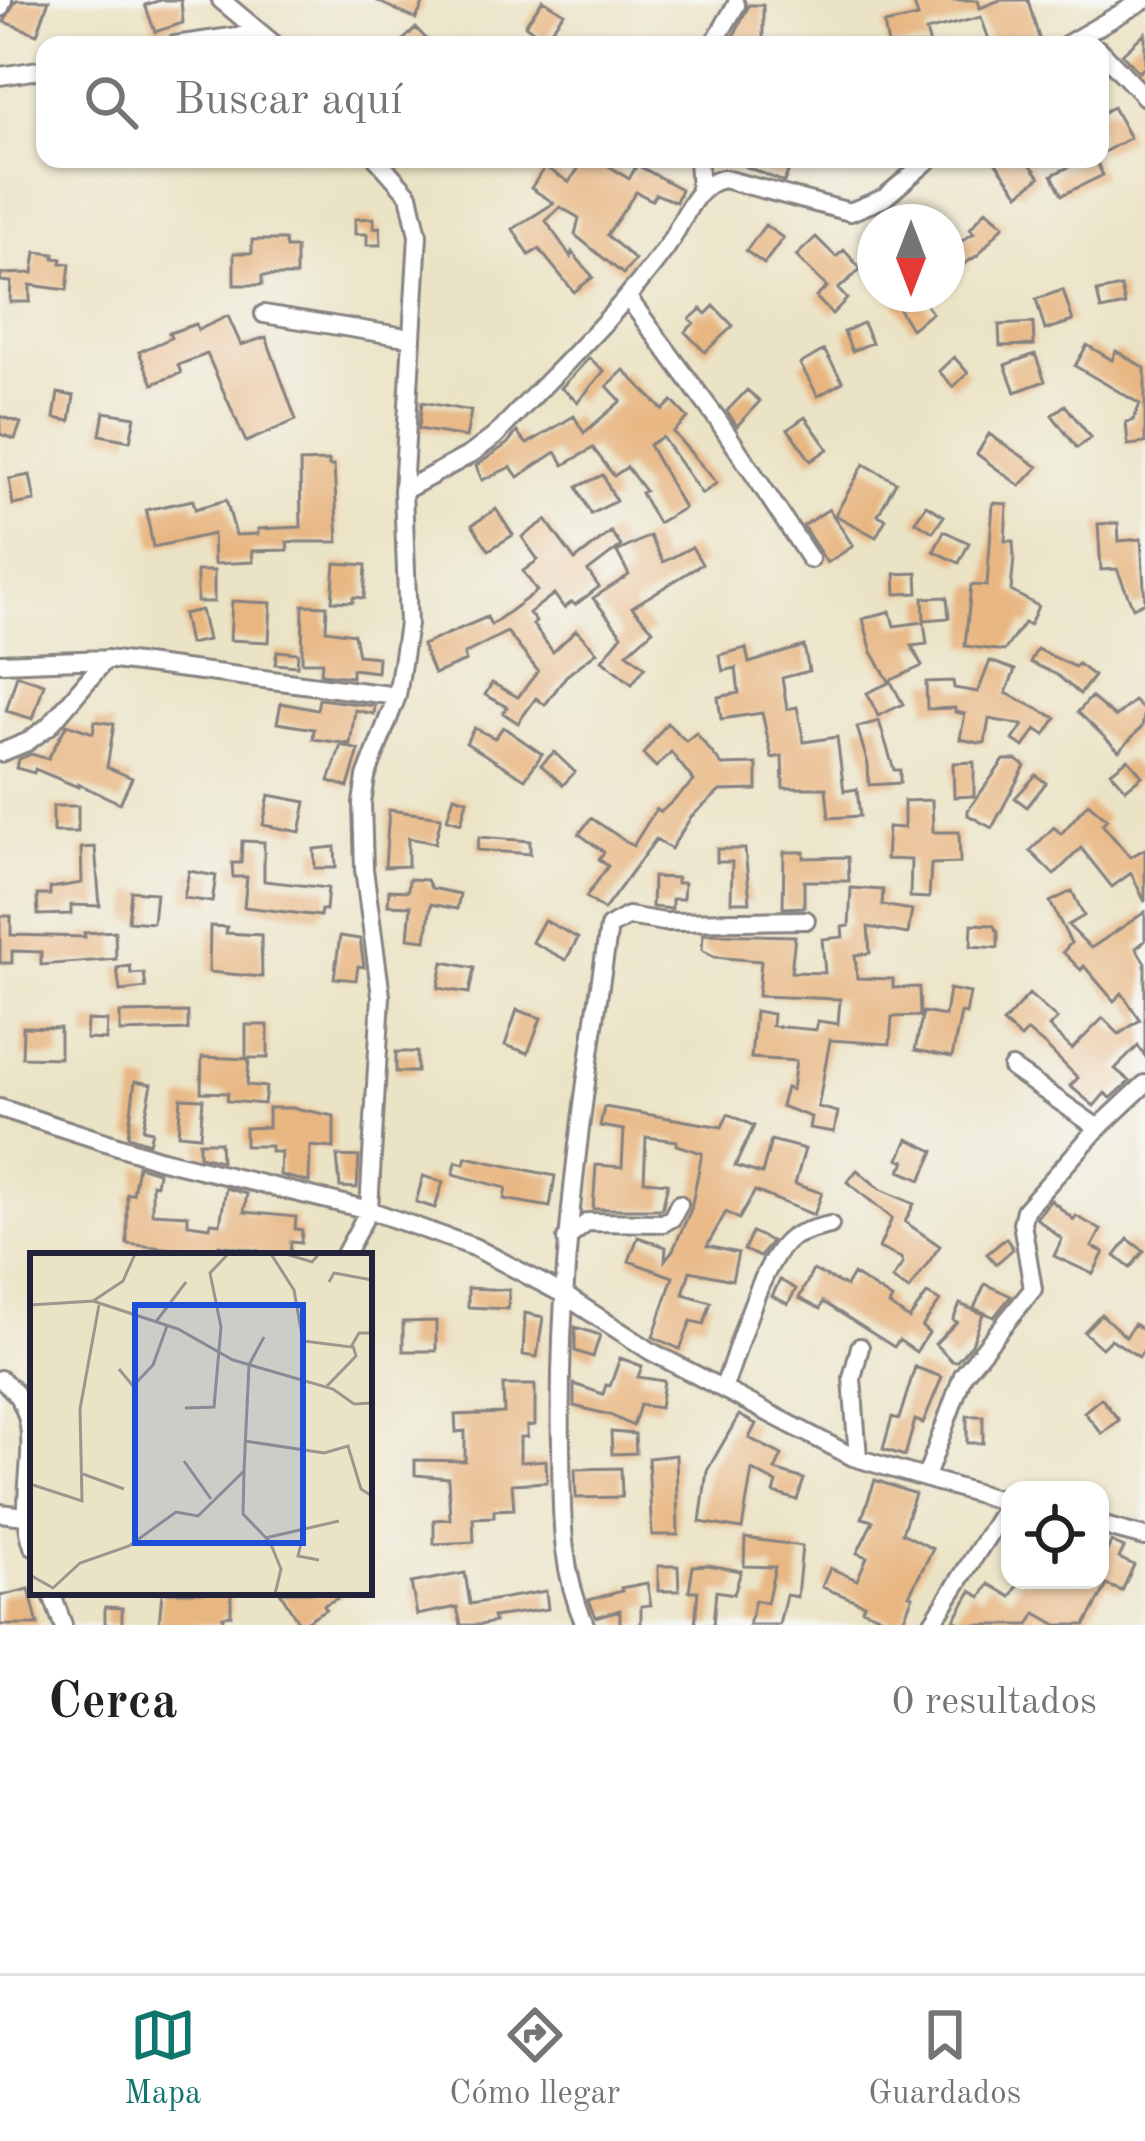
<!DOCTYPE html>
<html lang="es">
<meta charset="utf-8">
<style>
body{margin:0;font-family:"Old Standard TT",serif;background:#f6f6f6;color:#202124}
.controls{position:absolute;right:36px;bottom:36px;display:grid;overflow:hidden;border-radius:24px;box-shadow:0 3px 9px #0004}
.controls button{width:108px;height:108px;display:grid;place-items:center;padding:0;border:0;border-bottom:3px solid #e0e0e0;background:#fff;color:#202124;font:60px sans-serif}
.compass{position:absolute;left:857px;top:204px;width:108px;height:108px;border-radius:50%;background:#fff;box-shadow:0 3px 9px #0004;rotate:180deg}
.list{margin:0;padding:0;list-style:none}
h2{display:flex;justify-content:space-between;align-items:center;height:156px;margin:0;padding:0 48px;font-size:51px}
h2 small{font-size:39px;font-weight:400;color:#757577}
.icon{flex:none;width:66px;height:66px;fill:none;stroke:currentColor;stroke-width:2;stroke-linecap:round;stroke-linejoin:round}
.map{position:relative;flex:none;width:1145px;height:1625px;overflow:hidden}
.search{position:absolute;background:#fff;box-shadow:0 3px 9px #0004;left:36px;right:36px;top:36px;height:132px;display:flex;align-items:center;gap:30px;box-sizing:border-box;padding:0 42px;border-radius:24px;color:#757577;font-size:45px}
.sheet{height:348px;background:#fff}
nav{display:flex;justify-content:space-around;align-items:center;box-sizing:border-box;height:168px;border-top:3px solid #e0e0e0;background:#fff;font-size:33px;color:#757577}
nav a{display:grid;justify-items:center;gap:6px}
nav .on{color:#0f766e}
.map>svg:first-child{display:block}
.building{fill:#e8b681}
.lines{fill:none;stroke-linecap:round;stroke-linejoin:round}
.minor-casing{stroke:#868280;stroke-width:22}
.minor{stroke:#fff;stroke-width:16}
.inset-road{fill:none;stroke:#9b968e;stroke-width:3}
.view{fill:#1d4ed8;fill-opacity:0.15;stroke:#1d4ed8;stroke-width:6}
.inset-edge{fill:none;stroke:#22223b;stroke-width:6}
</style>
<div class="map">
<svg width="1145" height="1625" viewBox="0 0 1145 1625">
<rect width="100%" height="100%" fill="#f6f6f2"/>
<filter id="ink" filterUnits="userSpaceOnUse"><feTurbulence type="fractalNoise" baseFrequency=".00833" numOctaves="2"/><feDisplacementMap in="SourceGraphic" scale="24" xChannelSelector="R" yChannelSelector="G"/><feConvolveMatrix kernelMatrix="1 2 1 2 8 2 1 2 1" color-interpolation-filters="sRGB"/></filter>
<filter id="wash" filterUnits="userSpaceOnUse"><feTurbulence type="fractalNoise" baseFrequency=".004" numOctaves="4" result="noise"/><feDisplacementMap in="SourceGraphic" scale="48" xChannelSelector="R" yChannelSelector="G"/><feGaussianBlur stdDeviation="2.7" result="paint"/><feColorMatrix in="noise" values="0 0 0 0 0 0 0 0 0 0 0 0 0 0 0 0 0 1.4 0 .05"/><feComposite in="paint" operator="in"/></filter>
<g filter="url(#wash)">
<rect width="100%" height="100%" fill="#ebe3c5"/>
<g id="blocks">
<!-- building -->
<path class="building" d="M16,0H49L37,34L4,22Z
M161,0H181L183,23L155,32L145,5Z
M375,0H425L416,19Z
M543,0L564,13L544,39L525,25Z
M913,0H978L980,8L1000,0H1028L1041,45H991L981,17L926,31L930,45H888L884,24L918,17Z
M749,5H763V45H729Z
M416,28L432,45H398Z
M1145,33V67L1139,72L1122,54Z
M1113,107L1130,138L1100,154V114Z
M585,159H598L629,179L637,165L681,189L676,202L656,194L652,200L636,192L607,235L635,260L623,274L575,235L579,218L560,207L546,221L571,257L572,252L593,277L574,292L539,249L529,255L513,229L554,203L531,188L545,167L569,182Z
M727,159H793L784,182Z
M993,159H1026L1040,177L1019,194Z
M1086,159H1095L1103,175L1062,195L1052,175Z
M986,210L1004,225L978,255L956,269L947,250L974,233L970,229Z
M374,218V228L380,227L381,245H367V234H355V219Z
M765,225L783,238L764,264L746,251Z
M816,237L836,257L844,250L861,269L838,289L847,299L832,314L816,297L827,287L796,256Z
M252,240H285L286,248H296V276H262V285H234V253H252Z
M36,252L54,254V258L62,259L61,263L70,264L67,290L30,285V302H10L11,282L0,281L1,274L33,273Z
M1121,287L1125,305L1101,310L1097,292Z
M1063,290L1073,321L1045,330L1036,299Z
M890,294H918L932,313L911,329Z
M714,306L733,326L705,352L685,332L694,323L690,319L701,309L706,314Z
M228,316L241,345L266,337L296,420L246,442L207,354L178,365L181,373L153,384L139,352L171,338L169,333L196,324L198,330Z
M863,323L872,343L852,351L844,332Z
M1033,323L1034,345L1000,346L999,325Z
M1087,345L1112,360L1116,351L1145,368V443L1128,445L1126,422L1133,421L1140,404L1075,366Z
M824,350L843,382L818,396L800,364Z
M1035,354L1045,381L1015,392L1005,365Z
M954,357L968,373L953,387L939,371Z
M589,358L604,371L578,402L561,388Z
M624,370L663,410L672,401L688,418L673,432L717,483L702,494L662,437L649,445L684,508L658,523L641,493L645,491L627,467L614,476L593,448L564,465L556,452L518,477L511,467L482,480L476,466L507,444L517,432L527,444L574,416L584,433L621,401L607,386Z
M747,390L760,401L737,426L727,411Z
M58,393L74,396L70,421L54,418Z
M422,402L471,411L466,437L419,429Z
M1065,405L1091,438L1077,448L1052,415Z
M104,412L135,417L130,441L100,435Z
M0,416L21,423L15,439L0,434Z
M805,417L828,449L811,461L788,429Z
M989,434L1038,467L1020,486L977,454Z
M329,461V466H334L338,542H287L288,550L252,551L253,562L214,564L213,534L153,547L146,510L193,500L195,509L226,500L236,535L258,534V529L301,527L300,462Z
M864,464L896,482L878,515L886,519L876,537L835,515Z
M30,475L35,501L13,505L9,479Z
M603,475L616,501L591,514L577,487Z
M993,503L1007,504L1005,541H1013L1014,557L1011,591L1038,606L1030,625L1024,623L1004,651L965,646L971,585L987,586Z
M926,505L944,516L933,532L915,521Z
M496,509L513,535L489,550L472,525Z
M829,509L853,546L827,563L803,526Z
M546,520L575,560L611,532L621,546L588,571L599,587L575,605L572,602L564,608L554,594L529,613L536,622L533,625L553,652L576,630L597,652L566,676L545,705L536,698L518,723L503,713L507,707L485,695L492,683L518,697L538,671L507,632L464,654L466,661L434,674L422,645L487,617L491,625L537,591L523,571L538,560L522,537Z
M1118,523L1119,541L1141,539L1145,602L1133,608L1117,569L1101,570L1098,524Z
M944,531L969,543L959,563L934,551Z
M650,536L663,562L692,547L702,564L632,607L653,630L627,653L645,667L632,684L602,660L622,635L593,598L629,575L617,552Z
M335,563L366,565L364,598L353,597V602L332,601Z
M197,571H214V602H197Z
M917,573L918,593L896,594L895,574Z
M947,597L949,618L924,620L923,598Z
M232,601L271,603L269,642L230,640Z
M303,605L327,606L326,630L354,634L358,655L378,657L377,672L352,669V677L321,674L322,662H302Z
M201,610L208,640L189,644L183,614Z
M890,611L894,626L924,622L927,644L912,646L922,666L889,681L872,652L863,619Z
M804,646L809,671L782,678L787,709L797,707L804,742L837,737L844,791L857,789L860,816L829,818L826,788H783L782,756L772,758L762,713L721,719L718,697L739,693L736,668L723,671L719,655L746,648L749,663Z
M1037,649L1075,667L1078,664L1094,676L1080,694L1057,675L1030,662Z
M277,651L298,653L297,666L275,664Z
M990,661L1015,670L1006,693L1056,718L1045,735L1036,729L1024,747L1013,740L1023,725L989,719L985,743H979L960,739L965,714L955,712V708L927,709L926,682L953,681L954,688L978,692Z
M17,675L44,684L33,719L6,711Z
M891,682L903,704L878,716L867,693Z
M1091,697L1115,717L1134,701L1145,711L1142,727L1119,751L1078,712Z
M319,699L375,706L374,714L355,710L350,744L313,739L314,729L277,723L281,703L317,710Z
M95,721L114,724L107,767L132,778L120,803L78,784V787L35,769L34,773L16,768L19,759L31,754L48,759L67,724L93,733Z
M879,721L894,770H900V783L869,785L868,764L857,727Z
M667,723L686,741L696,733L722,765L757,764V790L720,791L691,817L671,849L656,839L604,910L586,897L608,866L599,859L604,852L579,834L591,818L633,846L656,809L661,812L694,781L671,752L656,767L643,754Z
M503,727L542,754L525,779L466,743L474,728L495,738Z
M341,745L359,750L348,787L329,781Z
M554,752L575,772L563,785L541,765Z
M1128,759L1142,776L1126,789L1111,772Z
M1004,760H1016L1025,766L992,828L968,815V810Z
M974,762V796L954,797L953,763Z
M1036,775L1046,783L1027,807L1015,798Z
M269,795L306,802L300,832L263,825Z
M454,796L467,800L461,823L447,819Z
M932,800L933,832H959L960,863L931,864L929,898L910,897L911,860L886,859L888,827L904,828V801Z
M1088,803L1107,819L1102,824L1130,857L1145,849V902L1131,873L1112,887L1081,848L1054,875L1030,851L1054,827L1061,834Z
M53,806H78V832H53Z
M389,810L441,817L435,843L408,838V866L385,867Z
M479,837L530,841V854L477,850Z
M242,841L264,842V881L328,888L326,910H321L320,916L244,907L247,877H233L232,863H241Z
M95,847L100,906L71,905V914L38,915L37,895H50V888L82,883L81,848Z
M335,847L336,868H315L314,849Z
M717,849H745L750,902H731L732,862H717Z
M784,852H804V858L848,857L849,881H804V907L783,908Z
M189,871L216,876L212,902L184,898Z
M653,877L677,878V883H684L683,899H672V909L652,907Z
M409,879L427,880L431,888L460,894L457,909L431,904L426,940L408,938L411,906L388,905L389,890L408,891Z
M851,888L883,890L882,905L912,910L908,934L868,927L870,953L855,955L857,978L893,979V988L919,987L920,1016L892,1017L890,1044L830,1040L818,1107L838,1112L834,1132L809,1128L811,1117L781,1106L786,1088L792,1090L796,1061L751,1058L755,1011L773,1014L772,1026L816,1030L818,1021L838,1024L840,999L758,996L761,961L714,957L702,950L703,934L795,936L791,972L825,973L822,939L843,937L842,927L849,926Z
M131,891L156,893L153,923L128,921Z
M1072,891L1084,916L1068,925L1091,948L1145,912V941L1136,948L1145,963V1056L1138,1046L1115,1069L1130,1081L1111,1098L1105,1093L1094,1106L1070,1086L1078,1078L1047,1047L1028,1031L1021,1038L1003,1023L1029,994L1057,1019L1049,1027L1072,1049L1103,1018L1119,1034L1140,1020L1122,993L1114,1001L1084,966L1081,970L1063,952L1071,943L1050,902Z
M0,916H11V935L85,937L84,933L115,931L116,959L41,965V952L12,951V963H0Z
M544,920L578,938L566,960L532,942Z
M972,924L993,925L998,932V948L971,946Z
M210,926L227,927L226,933L261,935L262,977L209,972Z
M340,936L360,939L364,967L358,966L356,980L334,978Z
M443,962L474,968L469,993L438,988Z
M130,966L131,974L144,973L146,988L120,991L117,968Z
M949,989L970,993L966,1014L961,1013L952,1057L915,1050L923,1012L945,1016Z
M517,1010L541,1018L528,1053L505,1045Z
M188,1012V1030L120,1032V1013Z
M87,1020L107,1021L106,1040L86,1039Z
M246,1025H268V1058H246Z
M23,1027L60,1028V1058L22,1057Z
M396,1052H417V1072H396Z
M202,1057L249,1059L247,1085L266,1087L264,1104L227,1101L228,1093L201,1092Z
M135,1081L152,1084L143,1129L152,1131L149,1143L128,1136Z
M181,1098L203,1099L200,1136L178,1134Z
M604,1107L722,1127L728,1114L754,1126L735,1166L762,1174L771,1140L805,1149L795,1184L822,1193L814,1215L755,1191L739,1219L726,1212L707,1246L738,1253L732,1280L690,1271L683,1294L711,1302L704,1324L691,1321L680,1349L653,1337L673,1277L629,1261L638,1237L666,1247L665,1260L673,1250L691,1209L702,1153L676,1145L677,1141L646,1137L644,1181L668,1183L662,1209H593L596,1165L622,1167L624,1130L600,1126Z
M268,1108H294L334,1116V1148L310,1146L309,1182L280,1175L281,1152H271V1146H245V1128L268,1127Z
M908,1139L934,1151L921,1180L900,1171L905,1161L899,1159Z
M199,1142H220L221,1161L199,1156Z
M337,1156L359,1157L357,1188L340,1187Z
M466,1157L555,1176L550,1207L504,1199L506,1188L453,1174L456,1162L464,1164Z
M138,1166L158,1172L156,1185L152,1184V1213L188,1215V1224L210,1227L211,1223L220,1224L226,1188L247,1194L244,1212L296,1217L295,1229L302,1230L301,1243L291,1242L290,1256H258L259,1251L219,1245L218,1254L127,1244V1194H133Z
M857,1170L880,1189L914,1204L905,1222L940,1246L909,1290L892,1279L903,1263L901,1258L879,1248L892,1218L847,1182Z
M423,1176L443,1182L435,1208L416,1202Z
M1051,1200L1074,1220L1076,1216L1101,1230L1092,1247L1104,1252L1093,1274L1054,1256L1062,1239L1036,1218Z
M752,1232L771,1241L760,1257L744,1250Z
M1006,1238L1013,1249L996,1264L987,1254Z
M1128,1239L1144,1251L1130,1268L1115,1256Z
M813,1270L846,1286L853,1274L892,1299L889,1305L909,1319L927,1294L940,1301L922,1327L929,1333L916,1352L899,1340L894,1347L823,1302L820,1309L799,1298Z
M780,1280L796,1289L788,1304L772,1296Z
M985,1284L1011,1296L994,1317L974,1308Z
M468,1288L509,1290L508,1309L468,1307Z
M960,1304L983,1314L972,1344L957,1361H952L935,1344L957,1322L953,1320Z
M525,1313L543,1317L537,1357L523,1355Z
M1101,1314L1126,1337L1134,1324L1145,1331V1348L1139,1357L1111,1339L1102,1348L1084,1332Z
M436,1321V1351H403V1322Z
M575,1327L600,1335L593,1357L575,1351Z
M620,1358L642,1366L638,1377L664,1381L660,1408L640,1405L633,1426L610,1415L574,1406V1384L603,1394L606,1385L610,1386Z
M915,1367L942,1377L923,1423L915,1420L905,1456L883,1449L892,1417L899,1419Z
M503,1385H535V1425L527,1426V1437H520V1462L546,1460L547,1482L512,1484L514,1509L494,1510V1517L473,1518L474,1542L434,1544V1520L450,1519L448,1478L415,1475V1460L465,1461V1431L456,1432L455,1415L504,1413Z
M1101,1398L1119,1420L1102,1434L1084,1412Z
M739,1415L756,1424L749,1438L782,1455L775,1470L804,1479L797,1500L774,1493L777,1483L752,1470L742,1529L700,1522L707,1471Z
M967,1416H983V1443H967Z
M611,1432L635,1434L636,1453L612,1454Z
M676,1455L678,1535H652L648,1458Z
M621,1468L622,1497L576,1498L575,1469Z
M875,1480L915,1494L902,1533L933,1549L909,1595L913,1596L901,1625L862,1609L864,1604L822,1587L830,1568L857,1580L867,1557L857,1553L873,1521L862,1518Z
M745,1538L802,1546L797,1597L786,1595L779,1625H749L755,1600L767,1603L775,1567L744,1566Z
M1111,1542L1124,1548L1119,1558L1134,1565L1122,1591L1107,1585L1085,1625H1057L1036,1613L1029,1625H963L954,1620L971,1591L981,1597L989,1584L1011,1597L1021,1580H1100V1567Z
M708,1565L741,1571L734,1594L716,1591L713,1625H695L698,1591H689L693,1566Z
M658,1566H678L679,1591H658Z
M465,1573L470,1604L546,1591L548,1609L493,1617L495,1622L480,1625H461L457,1607L417,1615L411,1583Z
M647,1583L651,1605L641,1606V1625H620V1610L596,1617L589,1600L622,1591L621,1588Z
M29,1589L38,1625H0V1596Z
M162,1592H231V1615L223,1616L222,1625H159Z
M280,1592H350L324,1605L326,1609L300,1625Z
M105,1607L122,1608V1625H105Z"/>
</g>
</g>
<g filter="url(#ink)">
<use href="#blocks" fill-opacity="0" stroke="#868280" stroke-width="3"/>
<g class="lines">
<!-- minor casing -->
<g class="minor-casing">
<path id="minor" d="M221,0L275,45
M0,8L3,0
M175,45L259,33
M713,45L736,5
M1066,45L1144,0
M1100,50L1145,97
M0,76L45,69
M377,159L409,195L418,235L403,491
M698,159L700,191
M628,298L718,420L810,559
M264,314L412,338
M0,663L106,659L397,696
M0,753L27,742L49,726L106,659
M1012,1068L1098,1128
M0,1108L158,1159L369,1210L474,1247L561,1293L652,1352L853,1457L1010,1503
M566,1239L588,1222L663,1223L672,1218L679,1204
M344,1256L369,1210L381,996L364,869L362,803L366,777L397,696L408,624L403,491L471,454L495,436C553,374 616,317 666,248C682,226 693,183 724,179L850,212L884,198L930,159
M0,1379C57,1418 12,1491 33,1546
M724,1386C738,1352 761,1257 793,1237C803,1231 818,1228 830,1225
M858,1458L852,1378L860,1347
M926,1477L963,1375L1033,1289L1022,1223L1025,1210L1098,1128L1145,1084
M0,1513L25,1516
M1100,1525L1145,1537
M51,1592L63,1625
M585,1625C559,1565 562,1510 561,1446C557,1271 582,1099 609,927L628,916L664,922L806,920
M931,1625L1009,1502"/>
</g>
<!-- minor -->
<use href="#minor" class="minor"/>
</g>
</g>
<!-- overview -->
<g transform="translate(30 1253)">
<rect width="342" height="342" fill="#ebe3c5"/>
<path class="inset-road" d="M241,1L264,37L273,88L321,94L329,80H342M256,1L282,9L289,1M299,29L304,20L342,27M63,48L148,76L203,107L303,136L324,151L342,150M0,52L63,48L93,28L105,1M125,70L156,29M89,116L103,133L123,112L137,73M297,133L326,103L323,93M155,155L184,154L191,74L180,20L198,1M215,188L294,200L318,193L331,236L342,243M154,208L181,246M214,219L213,261L240,289L251,316L245,341M53,221L94,236M0,231L52,248L50,156L69,52M274,279L268,303L289,307M235,285L309,268M0,322L23,335L50,310L99,293L146,259L168,263L214,218L219,112L234,84"/>
<path class="view" d="M105,52H273V290H105Z"/>
<rect width="342" height="342" class="inset-edge"/>
</g>
</svg>
<div class="controls">
<button><svg class="icon" aria-label="locate" viewBox="0 0 24 24"><circle cx="12" cy="12" r="6"/><path d="M12 2v4M12 18v4M2 12h4M18 12h4"/></svg></button>
</div>
<svg class="compass" viewBox="-18 -18 36 36"><path d="M0-13l5 13h-10z" fill="#e53935"/><path d="M0 13l5-13h-10z" fill="#757577"/></svg>
<div class="search"><svg class="icon" aria-label="search" viewBox="0 0 24 24"><circle cx="10" cy="10" r="6"/><path d="M15 15l6 6"/></svg>Buscar aquí</div>
</div>
<section class="sheet">
<h2>Cerca<small>0 resultados</small></h2>
<ul class="list">
</ul>
</section>
<nav>
<a class="on"><svg class="icon" aria-label="map" viewBox="0 0 24 24"><path d="M3 6l6-2 6 2 6-2v14l-6 2-6-2-6 2zM9 4v14M15 6v14"/></svg>Mapa</a>
<a><svg class="icon" aria-label="directions" viewBox="0 0 24 24"><path d="M12 3l9 9-9 9-9-9zM9 14v-3h6M13 9l2 2-2 2"/></svg>Cómo llegar</a>
<a><svg class="icon" aria-label="saved" viewBox="0 0 24 24"><path d="M7 4h10v16l-5-4-5 4z"/></svg>Guardados</a>
</nav>
